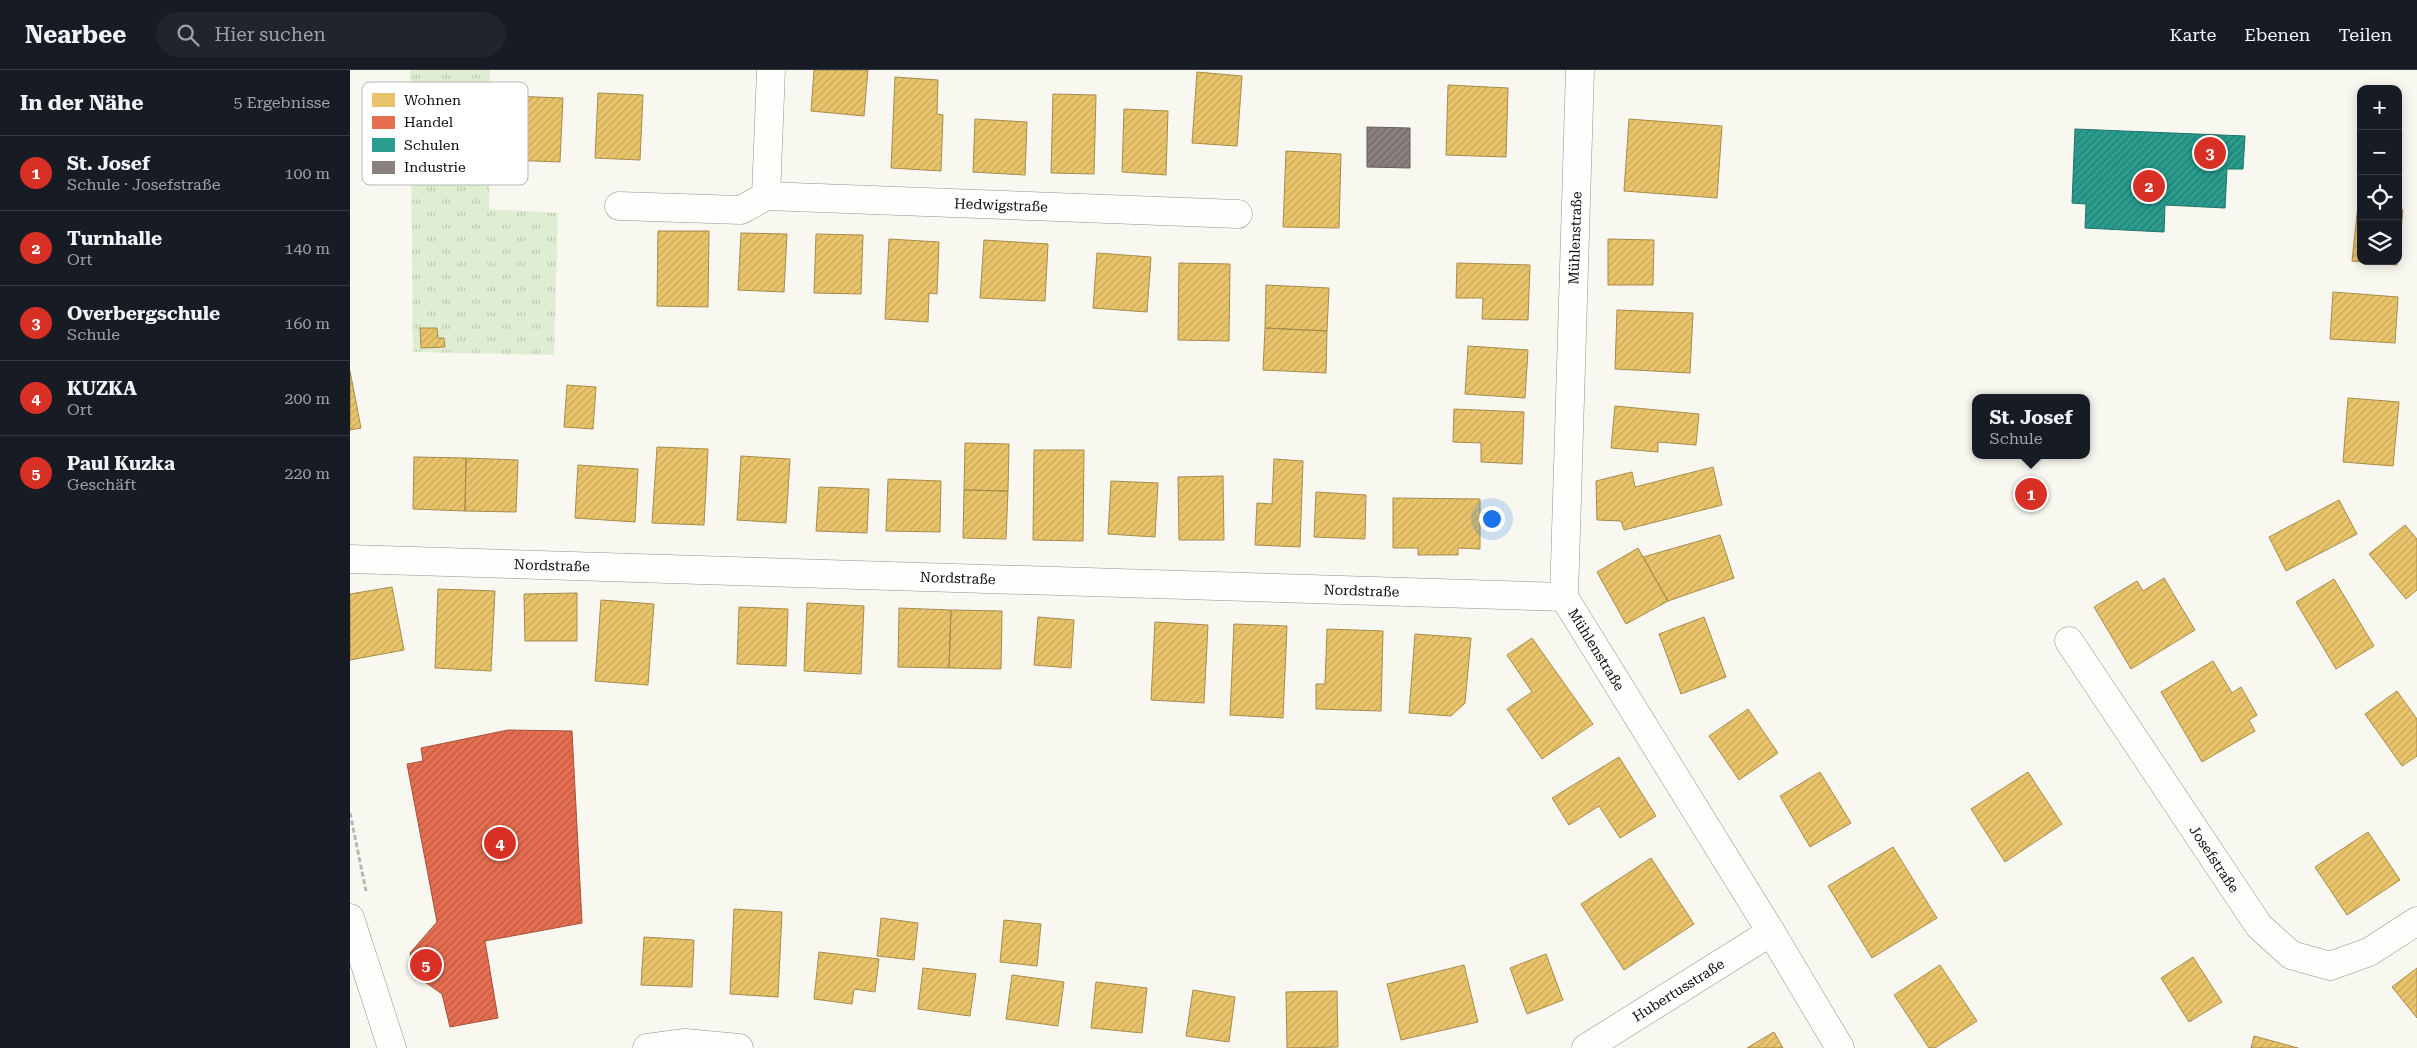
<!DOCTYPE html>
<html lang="de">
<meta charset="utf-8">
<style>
body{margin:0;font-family:"Roboto Serif",serif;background:#20242c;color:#f1f3f6}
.controls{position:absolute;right:15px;top:15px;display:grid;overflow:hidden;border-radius:10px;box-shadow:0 2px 12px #0003}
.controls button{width:45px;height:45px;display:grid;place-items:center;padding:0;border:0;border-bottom:1px solid #363941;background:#171b24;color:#f1f3f6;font:25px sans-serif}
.you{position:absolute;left:1141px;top:448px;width:18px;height:18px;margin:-12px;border:4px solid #fff;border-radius:50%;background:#1a73e8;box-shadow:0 0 0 8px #1a73e833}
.badge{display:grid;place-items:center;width:32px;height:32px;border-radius:50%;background:#d93025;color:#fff;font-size:16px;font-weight:700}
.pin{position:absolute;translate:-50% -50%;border:2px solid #fff;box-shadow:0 1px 5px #0006}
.popup{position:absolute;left:1622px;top:324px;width:118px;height:65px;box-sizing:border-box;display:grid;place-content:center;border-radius:10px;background:#171b24;filter:drop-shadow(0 1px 4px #0005);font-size:16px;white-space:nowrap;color:#9ea1a6}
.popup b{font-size:19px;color:#f1f3f6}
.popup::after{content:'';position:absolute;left:50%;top:100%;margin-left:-10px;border:10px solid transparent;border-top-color:#171b24}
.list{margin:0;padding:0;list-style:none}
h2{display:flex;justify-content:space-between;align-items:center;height:65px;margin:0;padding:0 20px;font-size:21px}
h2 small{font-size:16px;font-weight:400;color:#9ea1a6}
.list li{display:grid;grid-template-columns:32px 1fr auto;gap:15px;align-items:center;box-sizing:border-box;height:75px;padding:0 20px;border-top:1px solid #363941}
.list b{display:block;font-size:19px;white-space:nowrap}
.list p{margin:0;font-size:16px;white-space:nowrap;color:#9ea1a6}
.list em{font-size:16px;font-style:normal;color:#9ea1a6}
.icon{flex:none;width:28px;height:28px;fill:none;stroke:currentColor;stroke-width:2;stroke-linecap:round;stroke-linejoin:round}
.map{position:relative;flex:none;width:2067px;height:978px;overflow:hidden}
header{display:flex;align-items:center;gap:30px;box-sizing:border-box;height:70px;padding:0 25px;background:#171b24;border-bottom:1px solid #363941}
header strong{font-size:24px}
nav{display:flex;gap:28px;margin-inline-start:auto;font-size:18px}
.search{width:350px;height:45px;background:#20242c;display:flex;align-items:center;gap:12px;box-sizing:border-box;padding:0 18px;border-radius:28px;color:#9ea1a6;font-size:19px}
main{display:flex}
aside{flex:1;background:#171b24}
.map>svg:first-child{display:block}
.grass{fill:url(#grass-tufts)}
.homes{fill:url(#homes-hatch);stroke:#a68c4e}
.shops{fill:url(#shops-hatch);stroke:#a5513c}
.schools{fill:url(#schools-hatch);stroke:#217167}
.industry{fill:url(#industry-hatch);stroke:#645e5a}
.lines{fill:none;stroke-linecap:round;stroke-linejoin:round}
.minor-casing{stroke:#92928e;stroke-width:29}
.path{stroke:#b7b7b5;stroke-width:3;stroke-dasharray:5 2.5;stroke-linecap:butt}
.minor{stroke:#fefefd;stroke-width:28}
.labels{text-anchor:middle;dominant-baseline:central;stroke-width:5;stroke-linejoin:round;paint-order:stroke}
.street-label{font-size:14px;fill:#0b0b0b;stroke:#fff}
.key{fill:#fff;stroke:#b6b6b6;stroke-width:1}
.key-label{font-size:14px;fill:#0b0b0b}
</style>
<header>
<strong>Nearbee</strong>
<div class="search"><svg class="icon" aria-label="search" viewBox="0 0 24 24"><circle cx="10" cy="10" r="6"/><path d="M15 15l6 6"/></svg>Hier suchen</div>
<nav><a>Karte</a><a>Ebenen</a><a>Teilen</a></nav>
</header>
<main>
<aside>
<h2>In der Nähe<small>5 Ergebnisse</small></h2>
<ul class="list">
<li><span class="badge">1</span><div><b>St. Josef</b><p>Schule · Josefstraße</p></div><em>100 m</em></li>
<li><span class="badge">2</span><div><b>Turnhalle</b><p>Ort</p></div><em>140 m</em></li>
<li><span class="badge">3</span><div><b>Overbergschule</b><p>Schule</p></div><em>160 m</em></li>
<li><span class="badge">4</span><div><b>KUZKA</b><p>Ort</p></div><em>200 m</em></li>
<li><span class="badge">5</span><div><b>Paul Kuzka</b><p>Geschäft</p></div><em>220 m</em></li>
</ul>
</aside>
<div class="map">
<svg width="2067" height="978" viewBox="0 0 2067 978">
<defs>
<pattern id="grass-tufts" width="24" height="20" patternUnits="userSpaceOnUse" patternTransform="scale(1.25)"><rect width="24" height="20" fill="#dfedd2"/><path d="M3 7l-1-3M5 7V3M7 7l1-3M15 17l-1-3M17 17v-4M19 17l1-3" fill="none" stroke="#becab3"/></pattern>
<pattern id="homes-hatch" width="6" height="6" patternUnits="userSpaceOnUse" patternTransform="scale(1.25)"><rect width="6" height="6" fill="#e9c46a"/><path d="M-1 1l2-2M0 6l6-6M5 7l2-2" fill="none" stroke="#c6a75b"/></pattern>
<pattern id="shops-hatch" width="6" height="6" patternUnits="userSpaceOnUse" patternTransform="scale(1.25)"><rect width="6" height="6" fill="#e76f51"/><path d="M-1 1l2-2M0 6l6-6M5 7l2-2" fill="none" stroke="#b95941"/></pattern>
<pattern id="schools-hatch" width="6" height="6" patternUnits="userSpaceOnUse" patternTransform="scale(1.25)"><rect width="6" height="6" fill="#2a9d8f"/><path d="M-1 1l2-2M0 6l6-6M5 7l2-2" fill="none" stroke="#227e73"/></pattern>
<pattern id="industry-hatch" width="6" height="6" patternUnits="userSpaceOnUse" patternTransform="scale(1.25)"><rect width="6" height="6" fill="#8a817c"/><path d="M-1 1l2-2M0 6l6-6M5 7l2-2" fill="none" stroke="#6f6864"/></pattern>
</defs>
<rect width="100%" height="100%" fill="#f9f8f0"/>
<!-- grass -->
<path class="grass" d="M60,0H140L139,139L208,143L204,285L63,282Z"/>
<!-- homes -->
<path class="homes" d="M464,0H518L514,46L461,41Z
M847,2L892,6L887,76L842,73Z
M545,7L588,10L587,44L593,45L591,101L541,98Z
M1098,15L1158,18L1156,87L1096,85Z
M248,23L293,25L290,90L245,88Z
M703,24L746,25L744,104L701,103Z
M160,26L213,28L210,92L157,90Z
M774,39L818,41L816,105L772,102Z
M625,49L677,52L675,105L623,102Z
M1279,49L1372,56L1367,128L1274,121Z
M936,81L991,84L989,158L933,157Z
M2008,135L2011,136V191H2048L2047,195L2002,191Z
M2048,140H2053L2048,188Z
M308,161H359L358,237L307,236Z
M391,163L437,164L434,222L388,220Z
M466,164L513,165L511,224L464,223Z
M539,169L589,172L587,224L579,223L578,252L535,249Z
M1258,169L1304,170L1303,215H1258Z
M634,170L698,174L695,231L630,228Z
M747,183L801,187L797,242L743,238Z
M829,193L880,194L879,271L828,270Z
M1107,193L1180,195L1178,250L1132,249L1133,228H1106Z
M916,215L979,218L977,261L915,258Z
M1983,222L2048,227L2045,273L1980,269Z
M1267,240L1343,243L1340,303L1265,299Z
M70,258H87L88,268H94L95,277L71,278Z
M915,258L977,261L976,303L913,300Z
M1118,276L1178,280L1175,328L1115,324Z
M0,301L11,358L0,360Z
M217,315L246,317L243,359L214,357Z
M1998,328L2049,332L2043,396L1993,392Z
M1265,336L1349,344L1346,375L1308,372V382L1261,378Z
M1104,339L1174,342L1172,394L1131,392V373L1103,372Z
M615,373L659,374L658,421L614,420Z
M307,377L358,379L354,455L302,453Z
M684,380H734L733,471L683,470Z
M391,386L440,389L436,453L387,450Z
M64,387L116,388L115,441L63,439Z
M116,388L168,390L166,442L115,441Z
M924,389L953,391L950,477L905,475L907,433L922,434Z
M228,395L288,399L285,452L225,448Z
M1363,397L1372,435L1274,460L1271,451L1247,450L1246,411L1282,402L1285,417Z
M873,406L874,470H829L828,407Z
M538,409L591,411L590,462L536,461Z
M761,411L808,413L805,467L758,464Z
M469,417L519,419L517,463L466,461Z
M614,420L658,421L656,469L613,468Z
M966,422L1016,425L1015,469L964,467Z
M1043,428L1130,429V479L1108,478V485H1068V478H1043Z
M1989,430L2007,464L1936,501L1919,467Z
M2055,455L2067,469V520L2056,529L2019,484Z
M1370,465L1384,508L1318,531L1293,487Z
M1288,478L1318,531L1276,554L1247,502Z
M1814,508L1845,560L1781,599L1744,537L1787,511L1793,521Z
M1984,509L2024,576L1986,599L1946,532Z
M42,517L54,580L0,590V524Z
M88,519L145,521L141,601L85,598Z
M227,523V571H175L174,524Z
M251,530L304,534L298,615L245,611Z
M457,533L514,536L511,604L454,601Z
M389,537L438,539L436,596L387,594Z
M549,538L601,540L599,598L548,597Z
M601,540L652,541L651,599L599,598Z
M688,547L724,550L721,598L684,595Z
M1354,547L1376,607L1331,624L1309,564Z
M805,552L858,555L854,633L801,630Z
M884,554L937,556L933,648L880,645Z
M977,559L1033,561L1031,641L966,639V614H975Z
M1065,564L1121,568L1115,633L1101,646L1059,643Z
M1182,568L1243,654L1192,689L1157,639L1182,622L1157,585Z
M1863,591L1882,623L1891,617L1907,645L1899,650L1905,661L1852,692L1811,622Z
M2047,621L2067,649V686L2052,696L2015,644Z
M1398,639L1428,683L1389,710L1359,666Z
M1269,687L1306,746L1270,768L1249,736L1219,755L1202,728Z
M1470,702L1501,753L1460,777L1430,726Z
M1678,702L1712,754L1655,792L1621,739Z
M2018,762L2050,810L1997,845L1965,797Z
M1543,777L1587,848L1522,888L1478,816Z
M1301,788L1344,854L1274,900L1231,834Z
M384,839L432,842L428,927L380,924Z
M531,848L568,853L564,890L527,886Z
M654,850L691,854L687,896L650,892Z
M294,867L344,870L342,917L291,915Z
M469,882L529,889L525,922L504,919L502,934L464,929Z
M1196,884L1213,930L1177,944L1160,898Z
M1843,887L1872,932L1839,952L1811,908Z
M1114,895L1128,952L1051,970L1037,914Z
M1590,895L1627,951L1585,978H1579L1544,925Z
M573,898L626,904L620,946L568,939Z
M2067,898V948L2042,917Z
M662,905L714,912L708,956L656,949Z
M746,912L797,918L792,963L741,958Z
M843,920L885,927L879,972L836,966Z
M987,921L988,977L937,978L936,922Z
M1424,962L1433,978H1397Z
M1904,966L1948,978H1901Z"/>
<!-- shops -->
<path class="shops" d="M158,660L222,661L232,853L135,871L148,948L100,957L92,924L65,905L60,883L87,852L57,694L73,691L71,678Z"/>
<!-- schools -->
<path class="schools" d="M1725,59L1895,66L1893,99H1877L1875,138L1815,135L1814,162L1735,158L1736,134L1722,133Z"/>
<!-- industry -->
<path class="industry" d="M1017,57L1060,58V98L1017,97Z"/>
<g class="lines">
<!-- minor casing -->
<g class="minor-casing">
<g id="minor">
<path id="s1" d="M1230,0L1214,527L1421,862L1490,978"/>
<path d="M416,126L421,0"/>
<path id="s2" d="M269,136L391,140L416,126L888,144"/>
<path id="s3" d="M0,489L1214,527"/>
<path id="s4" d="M1719,571L1909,856L1941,885L1980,896L2019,882L2067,851"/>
<path d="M0,848L42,978"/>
<path d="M297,978L335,973L389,978"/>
<path id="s5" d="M1236,978L1421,862"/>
</g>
</g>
<!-- path -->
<path class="path" d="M0,743L16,821"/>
<!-- minor -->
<use href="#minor" class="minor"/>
</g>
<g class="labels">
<!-- street labels -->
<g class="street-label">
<text stroke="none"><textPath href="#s2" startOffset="386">Hedwigstraße</textPath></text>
<text transform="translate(1225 168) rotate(-88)">Mühlenstraße</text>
<text stroke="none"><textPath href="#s3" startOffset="202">Nordstraße</textPath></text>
<text stroke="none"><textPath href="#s3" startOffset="608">Nordstraße</textPath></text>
<text stroke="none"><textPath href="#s3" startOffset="1012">Nordstraße</textPath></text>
<text stroke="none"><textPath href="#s1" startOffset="589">Mühlenstraße</textPath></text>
<text stroke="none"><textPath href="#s4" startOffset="262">Josefstraße</textPath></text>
<text stroke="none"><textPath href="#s5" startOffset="109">Hubertusstraße</textPath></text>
</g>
</g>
<!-- legend -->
<rect x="12" y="12" width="166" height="103" rx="8" class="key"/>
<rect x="22" y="23" width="23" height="14" fill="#e9c46a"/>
<rect x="22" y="46" width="23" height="13" fill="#e76f51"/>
<rect x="22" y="68" width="23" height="14" fill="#2a9d8f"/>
<rect x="22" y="91" width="23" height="13" fill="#8a817c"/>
<g class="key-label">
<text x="54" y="35">Wohnen</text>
<text x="54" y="57">Handel</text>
<text x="54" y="80">Schulen</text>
<text x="54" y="102">Industrie</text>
</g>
</svg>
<div class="controls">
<button>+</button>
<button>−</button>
<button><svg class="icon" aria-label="locate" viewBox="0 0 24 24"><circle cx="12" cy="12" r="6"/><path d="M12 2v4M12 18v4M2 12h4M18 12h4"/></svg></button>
<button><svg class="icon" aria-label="layers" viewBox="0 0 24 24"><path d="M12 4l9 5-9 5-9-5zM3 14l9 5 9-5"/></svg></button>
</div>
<div class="you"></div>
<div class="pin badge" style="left:1681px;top:424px">1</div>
<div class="popup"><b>St. Josef</b>Schule</div>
<div class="pin badge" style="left:1799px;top:116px">2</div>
<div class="pin badge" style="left:1860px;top:83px">3</div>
<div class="pin badge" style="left:150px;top:773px">4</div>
<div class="pin badge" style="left:76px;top:895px">5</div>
</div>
</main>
